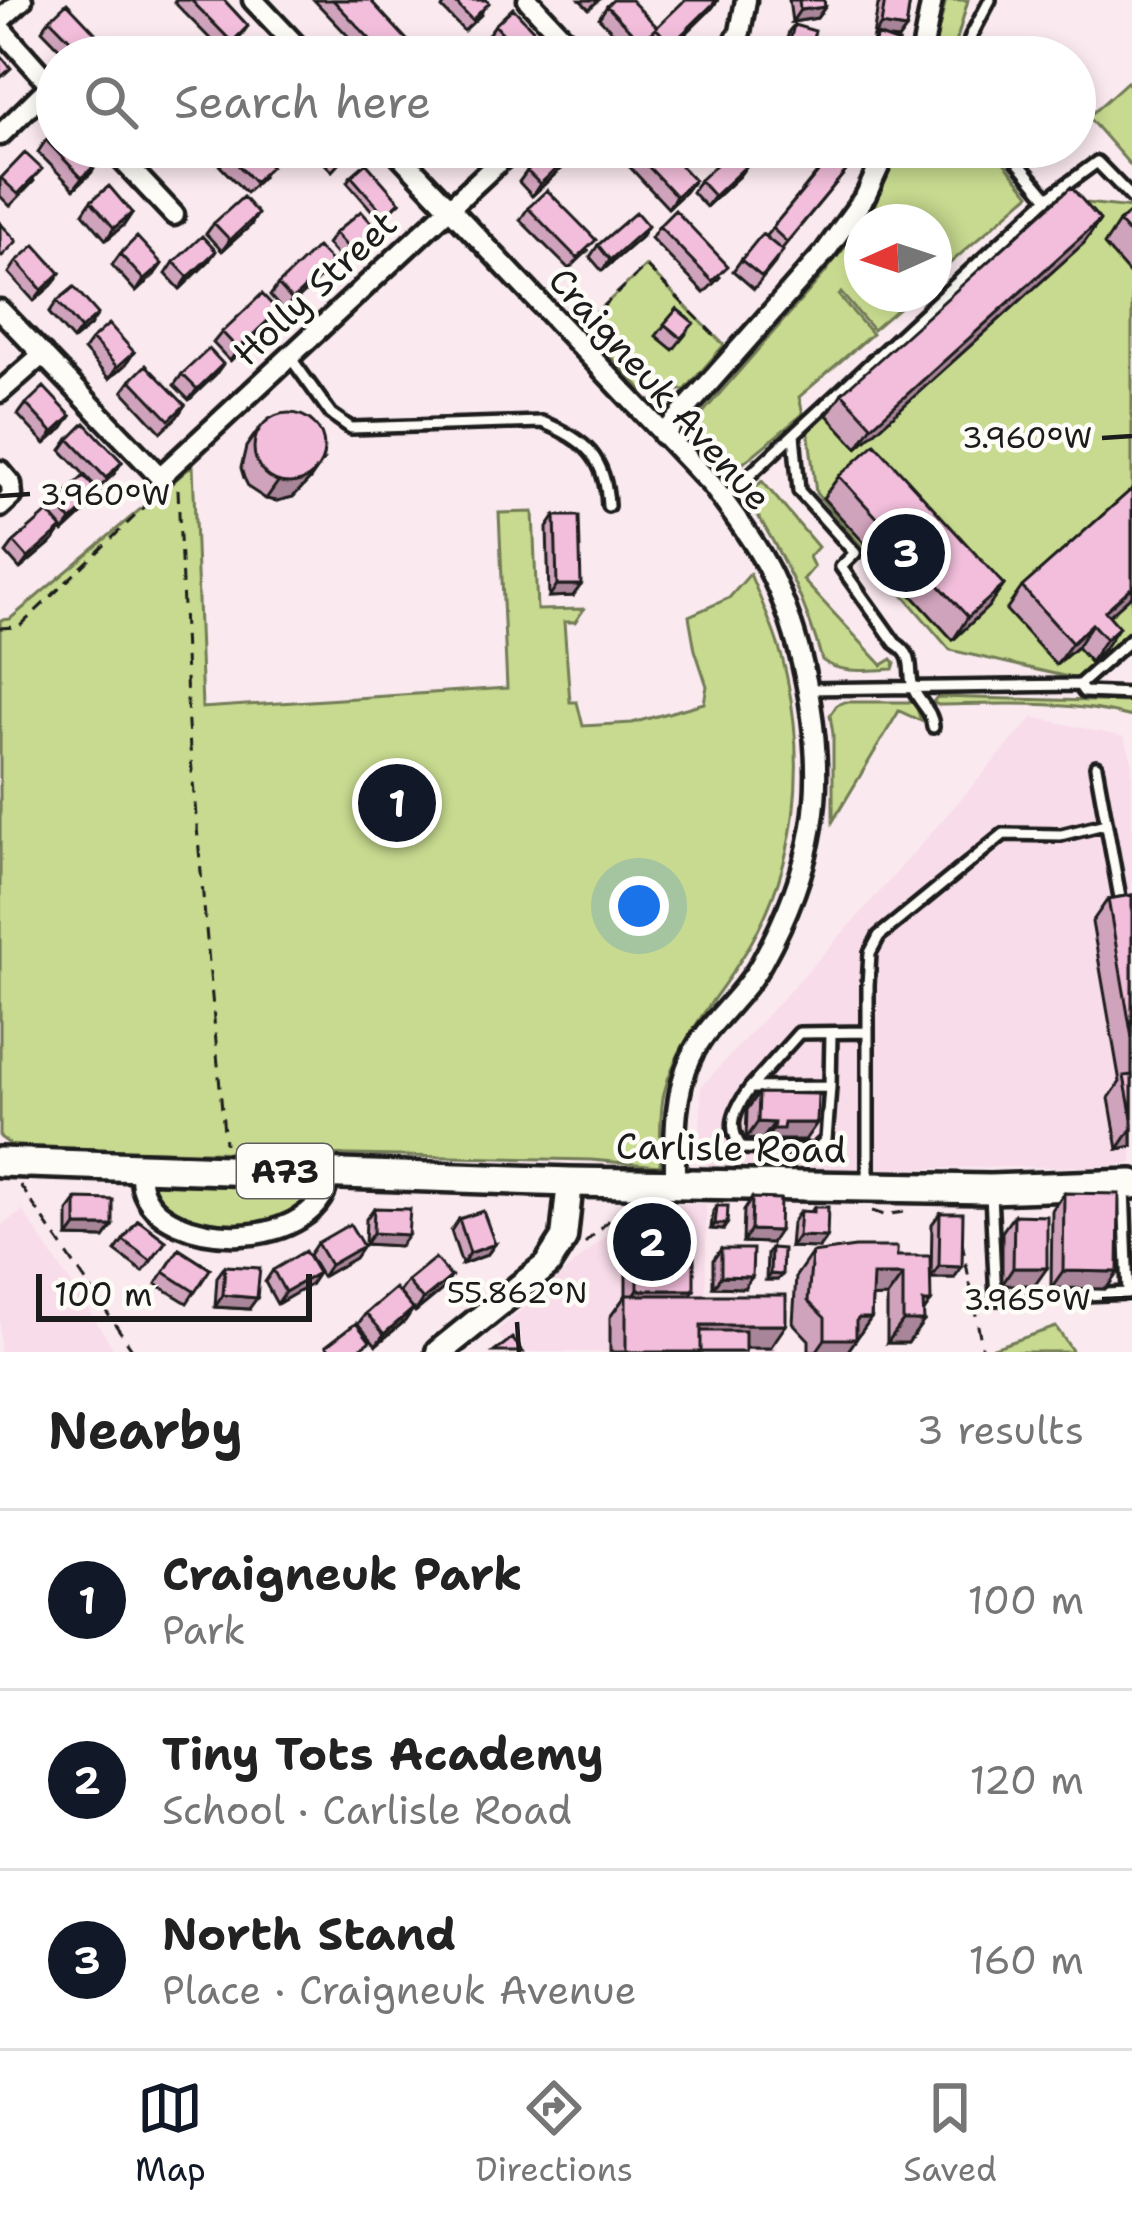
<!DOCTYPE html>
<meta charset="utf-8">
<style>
body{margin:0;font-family:"Shantell Sans",sans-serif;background:#f2f2f2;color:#222}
.compass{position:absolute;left:844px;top:204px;width:108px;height:108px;border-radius:50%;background:#fff;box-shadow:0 6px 18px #0003;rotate:267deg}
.scale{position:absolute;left:36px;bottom:30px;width:276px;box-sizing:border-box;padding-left:12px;border:6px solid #1c1c1c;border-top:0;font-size:33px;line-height:42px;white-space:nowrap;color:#1c1c1c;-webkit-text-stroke:9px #fdfcf7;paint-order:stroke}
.you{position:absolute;left:639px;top:906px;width:42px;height:42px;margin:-30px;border:9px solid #fff;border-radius:50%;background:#1a73e8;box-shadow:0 0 0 18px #1a73e833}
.badge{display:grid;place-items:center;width:78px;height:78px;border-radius:50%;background:#111827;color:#fff;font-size:39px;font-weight:700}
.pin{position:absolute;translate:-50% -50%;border:6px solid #fff;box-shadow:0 3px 12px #0006}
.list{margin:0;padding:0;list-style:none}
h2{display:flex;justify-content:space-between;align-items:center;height:156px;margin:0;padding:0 48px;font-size:51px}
h2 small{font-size:39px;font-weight:400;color:#767676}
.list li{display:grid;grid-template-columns:78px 1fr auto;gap:36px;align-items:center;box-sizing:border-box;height:180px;padding:0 48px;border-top:3px solid #e0e0e0}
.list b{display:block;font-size:45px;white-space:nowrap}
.list p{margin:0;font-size:39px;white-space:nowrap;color:#767676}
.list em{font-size:39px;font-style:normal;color:#767676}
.icon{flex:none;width:66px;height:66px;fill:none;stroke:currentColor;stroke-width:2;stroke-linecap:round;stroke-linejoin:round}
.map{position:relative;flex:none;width:1132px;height:1352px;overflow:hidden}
.search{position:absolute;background:#fff;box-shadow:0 6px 18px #0003;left:36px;right:36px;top:36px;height:132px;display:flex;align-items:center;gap:30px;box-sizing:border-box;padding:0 42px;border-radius:66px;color:#767676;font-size:45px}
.sheet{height:696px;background:#fff}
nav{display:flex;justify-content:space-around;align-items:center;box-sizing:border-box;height:168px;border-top:3px solid #e0e0e0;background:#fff;font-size:33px;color:#767676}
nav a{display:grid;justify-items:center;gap:6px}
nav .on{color:#111827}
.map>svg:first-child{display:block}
.built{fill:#f8dce9}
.green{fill:#c7da8f;stroke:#727b56;stroke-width:3}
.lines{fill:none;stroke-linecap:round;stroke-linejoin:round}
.lane-casing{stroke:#1c1c1c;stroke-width:18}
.street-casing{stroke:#1c1c1c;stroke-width:27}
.secondary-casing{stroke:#1c1c1c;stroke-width:33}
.primary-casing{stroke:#1c1c1c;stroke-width:36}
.path{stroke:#1c1c1c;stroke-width:3;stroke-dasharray:12 9;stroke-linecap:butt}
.lane{stroke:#fdfcf7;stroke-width:9}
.street{stroke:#fdfcf7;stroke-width:18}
.secondary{stroke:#fdfcf7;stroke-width:24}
.primary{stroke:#fdfcf7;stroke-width:27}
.wall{fill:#d0a3bc;stroke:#1c1c1c;stroke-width:3}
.shaded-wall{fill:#a98599;stroke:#1c1c1c;stroke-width:3}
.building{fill:#f2bedb;stroke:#1c1c1c;stroke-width:3}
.ticks{fill:none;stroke:#1c1c1c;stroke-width:4.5}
.labels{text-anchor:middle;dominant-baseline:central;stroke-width:9;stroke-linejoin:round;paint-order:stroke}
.shield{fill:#fdfcf7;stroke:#605f5e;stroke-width:3}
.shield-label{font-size:33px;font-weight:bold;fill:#1c1c1c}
.street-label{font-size:36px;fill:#1c1c1c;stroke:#fdfcf7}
.ticks-label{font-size:30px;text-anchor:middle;fill:#1c1c1c;stroke:#fdfcf7;stroke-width:9;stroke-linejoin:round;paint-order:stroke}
</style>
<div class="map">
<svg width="1132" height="1352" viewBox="0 0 1132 1352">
<rect width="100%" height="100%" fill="#fae9ef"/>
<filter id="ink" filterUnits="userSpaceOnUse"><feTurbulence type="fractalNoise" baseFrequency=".00833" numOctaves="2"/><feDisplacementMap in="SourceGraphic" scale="24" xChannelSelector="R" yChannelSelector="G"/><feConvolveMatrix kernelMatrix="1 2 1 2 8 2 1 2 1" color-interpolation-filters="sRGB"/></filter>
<g filter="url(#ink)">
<!-- built -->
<path class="built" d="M1033,717L1124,737L1132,760V1163L1105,1166L861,1169L700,1165L701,1087L861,913Z
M643,1204H706V1311L778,1314L776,1352H512L496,1332Z
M23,1211L116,1352H0V1226Z"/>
<!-- green -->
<path class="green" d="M946,0H968L952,57H932Z
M1127,82L1132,88V167L1088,117Z
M901,147H991L1030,194L947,266L934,251V222H865Z
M1059,200L1132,208V630L1077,679L950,650L816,493L808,428Z
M862,225V294H915L873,330L841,293L839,296L872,334L799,397L803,414L736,469C716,472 706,453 693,439L694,423L823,275Z
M646,266L724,345L685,390H642L582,326Z
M193,465L202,708L507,688L499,513L533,512L537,610L584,609L575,622H564L570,702H577L583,726L632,723L704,703L707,686L695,650L689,616L729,598L750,574C764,608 780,642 787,678C806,769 797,862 751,943C723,993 678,1036 664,1093C659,1115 661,1142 660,1166L591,1160L15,1148L0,1137V620L10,619Z
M762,481L818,547L809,557L814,567L803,580L882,665L892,659L895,663L893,669C869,670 841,675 822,660C806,601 780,549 747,498Z
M937,697L1132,702V717C1068,700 1003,704 938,705L933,702Z
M844,702H915L921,721L899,711L833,821V734L830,715L837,705Z
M149,1184L314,1189C291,1243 170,1239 149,1184Z
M1056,1327L1073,1352H990V1349Z"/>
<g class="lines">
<!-- lane casing -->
<g class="lane-casing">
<path id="lane" d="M965,57L971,36L990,0
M1005,147L1048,198
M290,357L331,414L351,428L542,422C585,439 606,458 608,506
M794,434L799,491L855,553L841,567L895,643C918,658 906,670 914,690C920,704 932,710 933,727
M723,500L1048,198L1097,162L1132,198
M1079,685L1084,692L1132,694
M807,689L1079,685L1132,638
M1096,766L1121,903
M831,1033L830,1087L750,1088L799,1033L867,1032
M750,1088C736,1107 725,1126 742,1148L815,1150L826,1140L830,1087
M868,1181V985L870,953L879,936L1004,834L1061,835L1105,824
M991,1194L996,1299L1128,1293L1124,1187"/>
</g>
<!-- street casing -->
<g class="street-casing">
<path id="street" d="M253,0L307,57
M528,0L581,57
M0,20L22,0
M0,28L57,92
M726,57L740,32L746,0
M921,57L932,0
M0,135L51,85
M110,147L174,215
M392,147L712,485C733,514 756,543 772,576C805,645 825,750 812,826C804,875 786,919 762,962C744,996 707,1023 691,1057C673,1096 675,1141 675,1183
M0,310L160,477L515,147
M0,392L43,354
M663,435L825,252L866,195L888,147
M0,471L11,484L12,496L0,507
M141,1168C141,1171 141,1184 142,1187C160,1254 325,1253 329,1172"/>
</g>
<!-- secondary casing -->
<g class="secondary-casing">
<path id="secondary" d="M439,1352L547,1265L564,1238L570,1182"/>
</g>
<!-- primary casing -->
<g class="primary-casing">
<path id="primary" d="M0,1162L570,1182L990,1189L1132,1184"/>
</g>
<!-- path -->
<path class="path" d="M586,323L646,266L720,341
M178,489L188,725L225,1144
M0,628L19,627L156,496
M20,1185L134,1352
M872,1211L884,1215L904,1212
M962,1242L983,1352
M585,1243L622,1208"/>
<!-- lane -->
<use href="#lane" class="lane"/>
<!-- street -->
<use href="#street" class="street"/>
<!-- secondary -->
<use href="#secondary" class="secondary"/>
<!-- primary -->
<use href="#primary" class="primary"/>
</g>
<!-- wall -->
<path class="wall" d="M175,0H224L248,26L240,37L224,53L174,2Z
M314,0H370L421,57H368Z
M447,0H486L481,15L464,31L442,8Z
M580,0H599L589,9Z
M718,0L712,8L663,56L648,40L656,28Z
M789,0H824L825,7L817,18L792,22Z
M882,0H910L906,29L898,40L886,39L894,57H866L869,47L876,37H873L878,5Z
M607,6L649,38L633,53L599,18Z
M50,19L94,52L89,57H68L42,30Z
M495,25L537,34L520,54L523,57H506L487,36Z
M794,25L808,57H783L789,31Z
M46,140L99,161L91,173L74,189L38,152Z
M174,147H209L189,165Z
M308,147H354L332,171Z
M552,147H599L584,161L575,152L568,162L532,196L519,182L527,171Z
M616,147H663L694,180L685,192L668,208L614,150Z
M831,147H860L847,168L836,163L846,171L781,250L775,263L754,289L733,271L741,260L765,237L828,159L825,157Z
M25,153L34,181L10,206L0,196V180Z
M228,154L263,177L246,193L220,166Z
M747,165L739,176L706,207L692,192L700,180Z
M351,176L400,202L381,221L347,182Z
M91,201L132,213L124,225L106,240L83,213Z
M528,208L588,251L569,269L520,220Z
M1132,211V277L1104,245L1119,222Z
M1100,220L1084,243L857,448L827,415L842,393Z
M214,223L250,226L222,251L206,234Z
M659,226L720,277L704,293L651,238Z
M335,233L368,239L342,261L327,244Z
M640,238L602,271L590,257L598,245Z
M120,254L154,275L136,292L112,265Z
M17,261L60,273L52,285L34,301L9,273Z
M174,262H208L180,289L166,274Z
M332,262L324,274L284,312L270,296L278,285Z
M57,301L90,326L73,340L49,313Z
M677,309L686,334L673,350L656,336Z
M278,311L270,322L230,361L213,343L222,332Z
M92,339L134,352L126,364L109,379L84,350Z
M182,374L215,375L189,400L174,385Z
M131,380L185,405L177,417L161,432L123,391Z
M26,404L71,416L63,428L45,444L18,415Z
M258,430L322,462L310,479L293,497L277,501L266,499L249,488L244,478L241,468L246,447Z
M69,439L122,462L114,474L98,489L61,450Z
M839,476L1004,585L988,607L953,640L823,498Z
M1132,489V595L1109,616L1104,649L1090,662L1077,647L1056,665L1006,610L1022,587Z
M55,503L92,505L63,532L61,530L54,540L20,569L6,553L14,542L49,512Z
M555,516L573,596L549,597L547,528Z
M1132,895V1146L1118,1149L1109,1098L1120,1082L1092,922L1108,899Z
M759,1093L805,1140H776L771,1146H762V1140L746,1139L747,1110Z
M1064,1193L1118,1272L1106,1289L1051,1288L1052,1210Z
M752,1198L771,1243L743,1242L744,1210Z
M76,1200L113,1226L104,1238L68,1237V1211Z
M717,1206L723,1230L711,1229L713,1211Z
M814,1207L819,1248L790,1247L792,1223L800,1211L811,1212Z
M374,1208L408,1235L400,1246L365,1244L366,1219Z
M940,1213L954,1278H931L932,1224Z
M1014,1215L1035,1285H1002V1232Z
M459,1219L495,1244L487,1255L462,1264L451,1231Z
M138,1220L166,1241L143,1272L115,1251Z
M317,1243L363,1246L355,1258L322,1277L309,1255Z
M771,1248L777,1280H766L767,1254Z
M179,1249L210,1269L187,1303L156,1284Z
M721,1249L744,1288L713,1287V1260Z
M638,1253L691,1295L770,1348H745V1352H610V1317L626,1295V1270Z
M812,1253L897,1256L924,1312L908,1343H887V1297H872L871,1318L847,1352H809V1340L793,1323L796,1276Z
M225,1266L249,1309L215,1307L217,1277Z
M273,1270L318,1273L310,1285L277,1304L265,1282Z
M451,1277L443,1289L415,1312L399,1292L407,1281Z
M413,1309L405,1321L376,1345L358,1324L366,1313Z"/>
<!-- shaded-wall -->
<path class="shaded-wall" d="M718,0L712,8L663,56L671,45Z
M825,7L817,18L792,22L800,10Z
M881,25L906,29L898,40L873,37Z
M205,147H209L189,165L197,154Z
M576,150L568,162L532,196L540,184Z
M99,161L91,173L74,189L82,178Z
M747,165L739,176L706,207L714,196Z
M694,180L685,192L668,208L676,196Z
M132,213L124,225L106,240L114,228Z
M258,214L250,226L222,251L230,240Z
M1100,220L1084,243L857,448L872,426Z
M648,226L640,238L602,271L610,260Z
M376,228L368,239L342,261L350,250Z
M216,251L208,262L180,289L188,277Z
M332,262L324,274L284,312L292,300Z
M162,264L154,275L136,292L144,280Z
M60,273L52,285L34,301L42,290Z
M278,311L270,322L230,361L238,349Z
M98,314L90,326L73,340L81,329Z
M134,352L126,364L109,379L117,367Z
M223,364L215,375L189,400L197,389Z
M71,416L63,428L45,444L53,433Z
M322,462L310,479L293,497L277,501L266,499L278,482Z
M100,494L92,505L63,532L71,521Z
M62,528L54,540L20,569L28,558Z
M557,585H581L573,596L549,597Z
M1004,585L988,607L953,640L968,617Z
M1132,587V595L1095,628L1105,611Z
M1092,624L1077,647L1056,665L1072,643Z
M1119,627L1104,649L1090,662L1106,639Z
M758,1122L774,1123L762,1140L746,1139Z
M784,1123H817L805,1140H776L771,1146H762L773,1129Z
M1132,1128V1146L1118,1149Z
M715,1224H727L723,1230L711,1229Z
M76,1226H113L104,1238L68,1237Z
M751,1230L779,1231L771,1243L743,1242Z
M373,1233L408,1235L400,1246L365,1244Z
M798,1236L827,1237L819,1248L790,1247Z
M495,1244L487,1255L462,1264L470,1253Z
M363,1246L355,1258L322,1277L330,1265Z
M939,1266L962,1267L954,1278H931Z
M1013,1268H1047L1035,1285H1002Z
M1063,1271L1118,1272L1106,1289L1051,1288Z
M318,1273L310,1285L277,1304L285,1292Z
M770,1274L782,1275L777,1280H766Z
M873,1275H903L887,1297L858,1298Z
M721,1276L752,1277L744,1288L713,1287Z
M451,1277L443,1289L415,1312L423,1300Z
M638,1290H694L682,1307H626Z
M223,1295L257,1298L249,1309L215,1307Z
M923,1302H931L917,1321H924L908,1343H887L903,1321Z
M413,1309L405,1321L376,1345L384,1334Z
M859,1318H871L847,1352H816L825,1339Z
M701,1325H786L770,1348H698Z"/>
<!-- building -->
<path class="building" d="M191,0H224L248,26L232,42Z
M333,0H370L422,56L387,57Z
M453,0H486L489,3L472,20Z
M613,0H631L657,27L641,42L607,6Z
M685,0H717L671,45L656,28Z
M799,0H824L825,7L800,10Z
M885,0H910L906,29L881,25Z
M67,3L102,40L86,56L50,19Z
M513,8L537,34L519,51L495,25Z
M794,25L815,31L808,57H786Z
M877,35L899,43L894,57H870Z
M264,47L272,57H253Z
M121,50L128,57H113Z
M0,55L11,68L0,78Z
M57,130V147H86L99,161L82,178L46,140Z
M191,147H205L197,154Z
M235,147H253L271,166L254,182L228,154Z
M328,147H353L341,160Z
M552,147H574L576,150L540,184L527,171Z
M630,147H663L694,180L676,196Z
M836,147H860L855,157Z
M733,149L747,165L714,196L700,180Z
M25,153L42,169L18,194L1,178Z
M830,158L846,171L787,242L772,228Z
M366,163L400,202L385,215L351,176Z
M109,186L132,213L114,228L91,201Z
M1071,187L1100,220L872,426L842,393Z
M547,190L596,240L577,258L528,208Z
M243,197L258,214L230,240L214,223Z
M675,210L728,266L712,281L659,226Z
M361,211L376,228L350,250L335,233Z
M1132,211V237L1119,222Z
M636,212L648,226L610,260L598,245Z
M0,223L17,241L2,256L0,255Z
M762,234L783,251L762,277L741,260Z
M202,236L216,251L188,277L174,262Z
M137,237L162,264L144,280L120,254Z
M35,245L60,273L42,290L17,261Z
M317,247L332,262L292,300L278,285Z
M74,287L98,314L81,329L57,301Z
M262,294L278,311L238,349L222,332Z
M677,309L694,323L681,338L664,324Z
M109,324L134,352L117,367L92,339Z
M209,349L223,364L197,389L182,374Z
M146,365L185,405L169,420L131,380Z
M44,387L71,416L53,433L26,404Z
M254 448a35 35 0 1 1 70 0a35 35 0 1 1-70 0Z
M85,423L122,462L106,478L69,439Z
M875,444L1004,585L968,617L839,476Z
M84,476L100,494L71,521L55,503Z
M1132,489V587L1105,611L1119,627L1106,639L1092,624L1072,643L1022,587Z
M48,512L62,528L28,558L14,542Z
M555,516H579L581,585H557Z
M1132,895V1038L1108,899Z
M1132,1075V1119L1124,1076Z
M759,1093L818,1094L817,1123H784L783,1129H773L774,1123L758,1122Z
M1064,1193L1119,1194L1118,1272L1063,1271Z
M752,1198L780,1199L779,1231L751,1230Z
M76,1199L113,1200V1226H76Z
M717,1206H728L727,1224H715Z
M814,1207H828L827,1237L798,1236L800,1211L814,1212Z
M374,1208L410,1209L408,1235L373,1233Z
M483,1211L495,1244L470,1253L459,1219Z
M940,1213H963L962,1267L939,1266Z
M1014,1215L1047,1216V1268H1013Z
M138,1220L166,1241L151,1261L123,1240Z
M350,1224L363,1246L330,1265L317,1243Z
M855,1247H897V1256H930L931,1302H923L924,1321H903V1275H873L871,1318H859L856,1321V1339H825V1318L808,1301L812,1253Z
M771,1248L783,1249L782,1275L770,1274Z
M179,1249L210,1269L195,1292L164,1272Z
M721,1249H753L752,1277L721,1276Z
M305,1251L318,1273L285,1292L273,1270Z
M638,1253H694V1290H638Z
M435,1258L451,1277L423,1300L407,1281Z
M225,1266L260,1268L257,1298L223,1295Z
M395,1288L413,1309L384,1334L366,1313Z
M626,1295H786V1325H701V1352H626Z
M356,1323L370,1341L356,1352H331L326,1346Z
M701,1331H745V1352H701Z
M512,1338L523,1352H494Z"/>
</g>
<!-- ticks -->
<path class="ticks" d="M1102,438L1132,436M0,496L30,494M1102,1299L1132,1298M517,1322L519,1352"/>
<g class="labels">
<!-- shield labels -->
<rect class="shield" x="237" y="1144" width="96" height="54" rx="9"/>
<g class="shield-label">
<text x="285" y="1171">A73</text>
</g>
<!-- street labels -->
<g class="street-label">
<text transform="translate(315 288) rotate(-43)">Holly Street</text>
<text transform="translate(660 389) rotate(48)">Craigneuk Avenue</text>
<text transform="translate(731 1148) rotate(1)">Carlisle Road</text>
</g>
</g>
<g class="ticks-label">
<text x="1027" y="448">3.960°W</text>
<text x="105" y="505">3.960°W</text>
<text x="517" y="1303">55.862°N</text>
<text x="1027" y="1310">3.965°W</text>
</g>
</svg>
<svg class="compass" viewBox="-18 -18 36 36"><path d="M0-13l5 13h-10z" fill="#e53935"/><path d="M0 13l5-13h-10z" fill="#767676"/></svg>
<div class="scale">100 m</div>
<div class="you"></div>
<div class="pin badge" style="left:397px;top:803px">1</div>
<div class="pin badge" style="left:652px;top:1242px">2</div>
<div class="pin badge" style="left:906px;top:553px">3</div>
<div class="search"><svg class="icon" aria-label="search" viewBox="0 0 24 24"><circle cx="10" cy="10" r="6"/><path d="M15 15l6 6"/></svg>Search here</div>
</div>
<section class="sheet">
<h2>Nearby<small>3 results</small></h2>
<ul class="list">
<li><span class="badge">1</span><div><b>Craigneuk Park</b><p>Park</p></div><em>100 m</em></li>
<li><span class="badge">2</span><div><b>Tiny Tots Academy</b><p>School · Carlisle Road</p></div><em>120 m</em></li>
<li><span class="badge">3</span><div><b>North Stand</b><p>Place · Craigneuk Avenue</p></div><em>160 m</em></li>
</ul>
</section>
<nav>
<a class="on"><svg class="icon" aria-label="map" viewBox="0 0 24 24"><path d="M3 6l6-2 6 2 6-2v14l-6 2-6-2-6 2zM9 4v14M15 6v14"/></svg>Map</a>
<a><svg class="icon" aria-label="directions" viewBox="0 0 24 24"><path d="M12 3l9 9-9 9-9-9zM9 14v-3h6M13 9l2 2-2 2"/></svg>Directions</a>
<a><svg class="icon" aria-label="saved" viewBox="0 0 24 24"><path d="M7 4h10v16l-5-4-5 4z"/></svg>Saved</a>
</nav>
